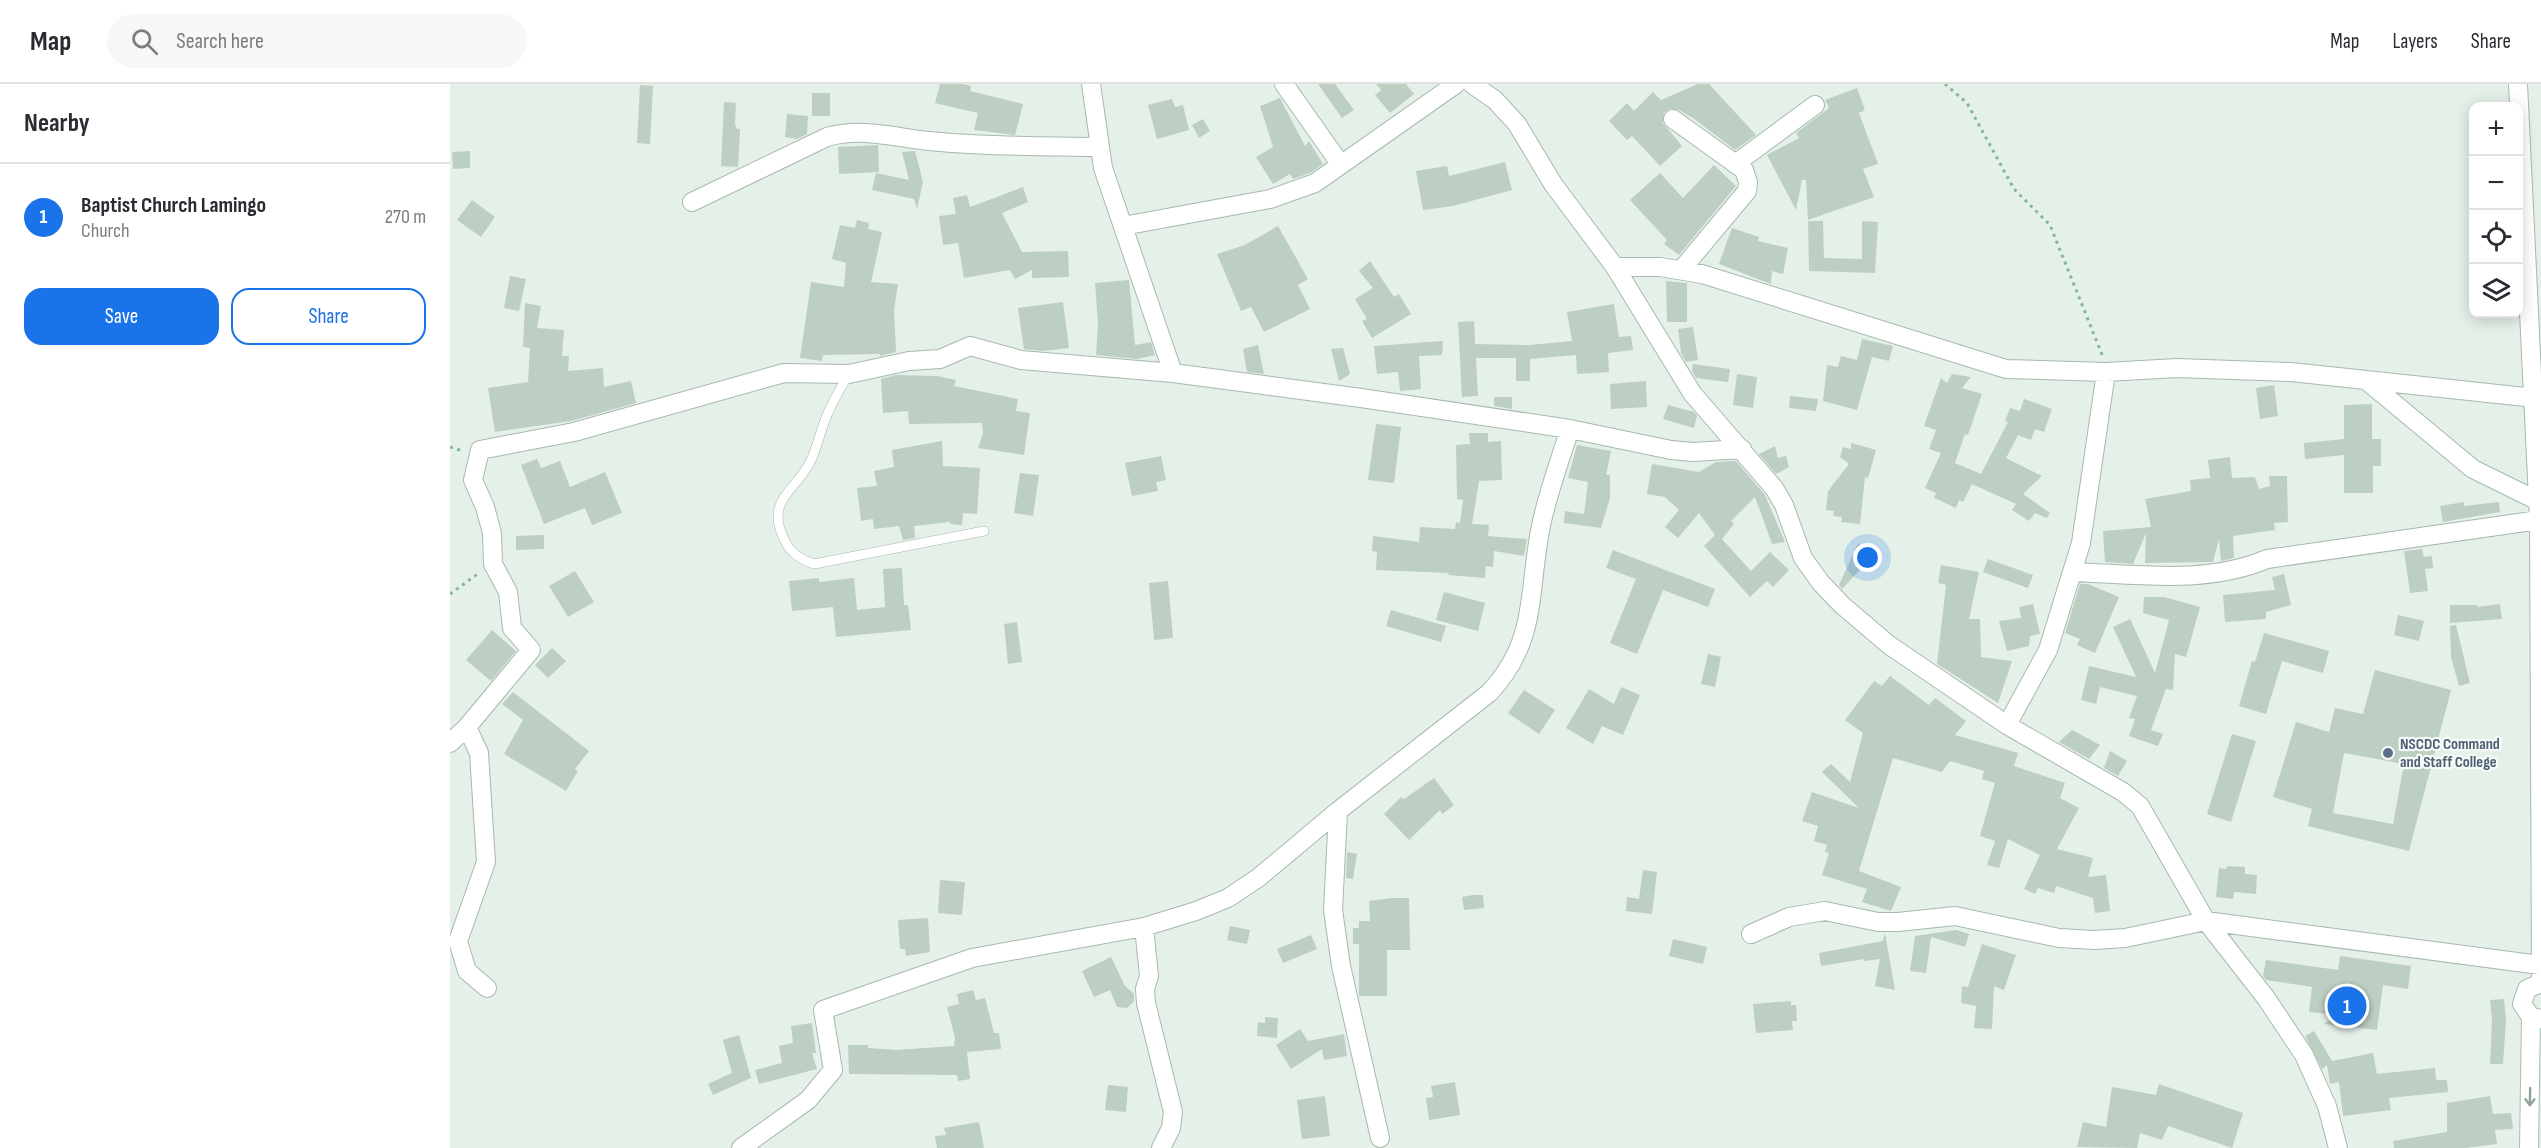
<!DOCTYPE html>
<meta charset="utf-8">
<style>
body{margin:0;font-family:"Sofia Sans Condensed",sans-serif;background:#f7f7f7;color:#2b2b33}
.controls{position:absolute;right:18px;top:18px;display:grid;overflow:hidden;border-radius:12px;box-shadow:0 3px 15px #0003}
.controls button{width:54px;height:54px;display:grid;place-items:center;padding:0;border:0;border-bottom:2px solid #e1e1e2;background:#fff;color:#2b2b33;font:30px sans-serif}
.you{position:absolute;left:1418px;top:474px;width:21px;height:21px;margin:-15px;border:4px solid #fff;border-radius:50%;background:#1a73e8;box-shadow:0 0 0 9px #1a73e833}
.badge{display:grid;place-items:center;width:39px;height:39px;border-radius:50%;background:#1a73e8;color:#fff;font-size:20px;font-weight:700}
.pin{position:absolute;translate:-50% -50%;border:3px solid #fff;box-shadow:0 2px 6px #0006}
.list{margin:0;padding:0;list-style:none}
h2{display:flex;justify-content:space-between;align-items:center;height:78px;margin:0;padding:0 24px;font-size:26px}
h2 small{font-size:20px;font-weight:400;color:#7c7c81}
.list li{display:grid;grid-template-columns:39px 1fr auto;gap:18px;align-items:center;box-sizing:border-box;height:108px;padding:0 24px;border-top:2px solid #e1e1e2}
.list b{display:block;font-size:22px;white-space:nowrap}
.list p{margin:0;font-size:20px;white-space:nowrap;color:#7c7c81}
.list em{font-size:20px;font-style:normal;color:#7c7c81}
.actions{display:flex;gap:12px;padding:18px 24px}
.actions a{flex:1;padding:14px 0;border:2px solid #1a73e8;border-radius:18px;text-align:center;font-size:21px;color:#1a73e8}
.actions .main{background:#1a73e8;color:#fff}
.icon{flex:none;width:33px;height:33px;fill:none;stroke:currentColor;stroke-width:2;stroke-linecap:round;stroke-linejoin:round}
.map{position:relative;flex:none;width:2091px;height:1064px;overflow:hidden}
header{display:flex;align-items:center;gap:36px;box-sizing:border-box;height:84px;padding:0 30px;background:#fff;border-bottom:2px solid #e1e1e2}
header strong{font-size:28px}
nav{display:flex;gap:33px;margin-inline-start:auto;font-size:21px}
.search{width:420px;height:54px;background:#f7f7f7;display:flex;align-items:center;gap:15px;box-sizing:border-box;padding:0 21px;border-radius:33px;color:#7c7c81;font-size:22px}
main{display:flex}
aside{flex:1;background:#fff}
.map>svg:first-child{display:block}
.building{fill:#bdcec3;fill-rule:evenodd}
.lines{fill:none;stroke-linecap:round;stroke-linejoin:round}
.service-casing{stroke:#a6b9af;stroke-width:10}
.minor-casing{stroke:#a6b9af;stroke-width:20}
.secondary-casing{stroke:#a5c0b0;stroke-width:20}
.path{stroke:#82b79a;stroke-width:3;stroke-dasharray:3 4.5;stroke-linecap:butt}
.service{stroke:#fff;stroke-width:9}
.minor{stroke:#fff;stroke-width:18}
.secondary{stroke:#fff;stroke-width:18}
.oneway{stroke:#90a299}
.service-dot{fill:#5c6f8a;stroke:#f7fbf8;stroke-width:2}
.labels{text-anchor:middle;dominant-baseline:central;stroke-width:4.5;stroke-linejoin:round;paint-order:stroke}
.service-label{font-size:16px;font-weight:bold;fill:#4e5e75;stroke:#f7fbf8;text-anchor:start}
</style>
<header>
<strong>Map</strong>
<div class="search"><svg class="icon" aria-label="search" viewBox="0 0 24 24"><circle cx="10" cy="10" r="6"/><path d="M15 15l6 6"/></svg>Search here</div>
<nav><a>Map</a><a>Layers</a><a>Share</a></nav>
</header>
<main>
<aside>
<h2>Nearby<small></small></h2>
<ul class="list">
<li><span class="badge">1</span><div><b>Baptist Church Lamingo</b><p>Church</p></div><em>270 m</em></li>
</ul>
<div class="actions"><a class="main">Save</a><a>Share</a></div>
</aside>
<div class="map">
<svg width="2091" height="1064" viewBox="0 0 2091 1064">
<rect width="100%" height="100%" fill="#e5f0e9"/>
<!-- building -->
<path class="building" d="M490,0H513L521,2L520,7L573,20L565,51L524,46L528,29L485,19Z
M868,0H885L904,26L892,34Z
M926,0H956L964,10L940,29L925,11L931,6Z
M1248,0H1259L1306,51L1285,66L1243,34L1229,26L1219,25L1214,29L1213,39L1232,62L1210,82L1182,52L1177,56L1159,37L1177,19L1184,27L1203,8L1211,16Z
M190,1L203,2L200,60L187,59Z
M1407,4L1415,26L1409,29L1428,80L1413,85L1424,113L1358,136L1356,96H1352L1346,126L1317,71L1349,54L1346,49L1379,24L1375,16Z
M362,9H380V32H362Z
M830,14L855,62L859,57L873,80L860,89L843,95L840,90L823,100L806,73L823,63L810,22Z
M722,15L725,23L733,21L739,46L707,55L698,21Z
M274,18L286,19L285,40L287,45H290L288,83L271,82Z
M337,30L358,32L357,50L347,55L335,53Z
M753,35L760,47L749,54L742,41Z
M428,61L429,88L389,90L388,63Z
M20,67V84L3,85L2,68Z
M465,67L473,98L467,125L464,115L422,106L426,89L459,96L452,68Z
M1055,78L1062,106L1003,122L973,126L966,87L997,82L999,92Z
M1264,81L1286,102L1229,171L1214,160L1217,156L1180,116L1210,89L1233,114Z
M573,103L578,118L552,129L572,168L618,167L619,193L582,194V186L565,195L560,186L514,194L508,159L493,161L489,132L506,130L503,114L517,111L520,123Z
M22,116L45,133L31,153L7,136Z
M407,136L419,139L418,145L432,148L421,198L448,200L444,226L446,268L430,272V270L373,271L372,277L350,274L361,198L394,203L396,179L382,175L390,141L405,144Z
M1358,137H1373L1374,174L1412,175V137L1428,138L1425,189L1359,187Z
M828,142L858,195L848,201L860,225L814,248L801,223L791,227L767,170L795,161Z
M1282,144L1309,153L1308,157L1338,164L1333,190L1322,187L1321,200L1269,180Z
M920,177L944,213L949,210L961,230L922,254L912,237L917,235L905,215L923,204L909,187Z
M60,192L76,195L69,227L54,224Z
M679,196L685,261L701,258L705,271L687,275L646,271L648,240L645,199Z
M1216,197L1237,199V238H1217Z
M613,218L619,264L593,267L574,265L568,224Z
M75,219L91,222L87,244L114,246L112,272H119L118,287L153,284L154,303L181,297L186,319L121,337L45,348L38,304L78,298L80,264L73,263Z
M1164,220L1169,253L1181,252L1183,266L1158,269L1159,288L1127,290L1126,271L1080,275V297H1066V274H1026L1028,312L1012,313L1008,238L1024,237L1025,260L1080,261L1122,257L1117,228Z
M1243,243L1248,276L1236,278L1231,269L1228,245Z
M1412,255L1443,262L1439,277L1422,273L1407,326L1373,317L1377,281L1388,283L1391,272L1407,276Z
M993,257L992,271L969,272L971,305L950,307L948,288L927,290L924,262Z
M808,261L814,290L797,288L793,265Z
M893,264L900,290L889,297L881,265Z
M1243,280L1280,285L1278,298L1246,294L1242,287Z
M1287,290L1307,293L1303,324L1283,321Z
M1502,290L1521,293L1512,304L1532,310L1518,351L1515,350L1505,379L1531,390L1558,338L1555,337L1560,324L1570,327L1574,315L1602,325L1594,348L1585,345L1581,356L1568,351L1556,374L1592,392L1573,410L1600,429L1597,434L1585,429L1579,437L1562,426L1566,420L1522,400L1513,418L1509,416L1506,424L1484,414L1486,409L1475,404L1491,369L1479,365L1486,346L1474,342L1491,294L1497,299Z
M446,291L487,292L506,296L504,302L568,315L566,327L580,329L574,371L528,364L533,349L532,339L459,340L458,327L433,329L431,295Z
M1196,297L1197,323L1161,325L1160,300Z
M1824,301L1828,332L1810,335L1806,304Z
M1340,312L1368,315L1366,327L1339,324Z
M1044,313H1062V325L1044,322Z
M1922,320V355H1931V382H1923V409H1894V371L1855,375L1854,359L1894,355V321Z
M1218,321L1244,328L1247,332L1244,344L1213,335Z
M926,340L951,343L944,399L918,396Z
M1019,349H1038V358L1051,357L1052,396L1029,397L1022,440L1039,441L1038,452L1077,455L1074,472L1044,467L1043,483L1036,482L1035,494L998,491L999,489L926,486L927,468L922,467L923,452L969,458L970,443L1005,445L1006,438L1010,439L1013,416L1007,415L1006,361L1020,360Z
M492,357L493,382L530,384L527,430L513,429L512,441L500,440V438L464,442L465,454L453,456L449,442L424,445L423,435L411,437L407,404L427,402L424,387L444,383L442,366Z
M1401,359L1426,366L1418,394L1415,393L1410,440L1391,438L1392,433L1383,432L1384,427L1376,426L1378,407L1399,380L1390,373L1393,363L1401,365Z
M1127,361L1161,367L1156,391H1160V414L1151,444L1114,439L1115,427L1134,430L1138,398L1118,394Z
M1325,362L1328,374L1336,372L1339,383L1326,390L1309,370Z
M711,372L716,396L706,398L708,407L682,412L675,379Z
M1780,373L1782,394L1805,393L1809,405L1820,402L1819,392H1837L1838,438L1824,439L1825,446L1783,452L1784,474L1771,477L1769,455L1763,478L1695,479L1696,449L1683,480L1655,478L1653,447L1701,443L1695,415L1741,407L1740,396L1760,394L1758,376Z
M87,375L91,384L110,377L120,403L155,388L172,429L142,441L135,424L94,440L71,381Z
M1282,377H1286L1315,411L1335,458L1322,460L1305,413L1281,437L1284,440L1272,455L1301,487L1320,468L1339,486L1323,503L1317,497L1300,513L1254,462L1265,451L1249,429L1228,454L1215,443L1229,426L1215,413L1197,410L1202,380L1249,388L1266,378Z
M570,389L589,391L583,432L564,429Z
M2014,418V422L2049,418L2050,428L1993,438L1990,422Z
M94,451V465L66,466V452Z
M1408,459L1422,473L1392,505L1389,501Z
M1972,465L1974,473L1982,472L1983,484L1975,485L1978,507L1960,509L1954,467Z
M1163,466L1265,505L1258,523L1213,506L1187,570L1160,559L1186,495L1156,484Z
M1538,475L1583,491L1578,504L1533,488Z
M1491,481L1529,488L1519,535H1530L1531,573L1562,577L1548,619L1487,580L1496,501L1488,499Z
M452,484L454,521H458L461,546L386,553L383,523L342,527L339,497L369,494V498L404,494L407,526L435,523L433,485Z
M125,487L144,518L118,533L99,502Z
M1834,490L1841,521L1816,528V535L1775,538L1773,511L1825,506L1822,493Z
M718,497L723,554L704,556L699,499Z
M1630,500H1638L1669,513L1645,569L1627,561L1630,555L1615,549Z
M994,508L1035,519L1028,547L986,536Z
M1694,513H1714L1750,523L1736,573L1725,570L1723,606L1716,605L1701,646L1713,650L1708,662L1679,652L1685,635L1679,634L1687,612L1650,603L1646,620L1631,616L1639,582L1686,593L1663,543L1680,535L1705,589L1719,536L1693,529Z
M1583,520L1590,550L1580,552L1579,562L1557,567L1549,537L1571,534L1569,523Z
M2050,520L2052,535L2000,539V521H2027V523Z
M941,526L996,542L991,558L936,542Z
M1948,531L1974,537L1969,557L1944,551Z
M567,538L572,578L558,580L554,540Z
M2006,541L2020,599L2009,602L2001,573L2000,542Z
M42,546L66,567L41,597L16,576Z
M1814,549L1879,567L1873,589L1832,577L1816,630L1789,622L1802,577L1805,578Z
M102,564L116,577L98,594L85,581Z
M1258,570L1271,573L1265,603L1251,600Z
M1925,586L2001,606L1959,767L1858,742L1862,725L1823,713L1846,638L1879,648L1885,624L1913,630ZM1894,669L1954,680L1943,740L1883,729Z
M1440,592L1479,621L1485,614L1516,637L1505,651L1568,669L1564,682L1615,699L1610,714L1629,724L1607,765L1643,774L1638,793L1656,791L1660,827L1645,829L1643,814L1606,802L1604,809L1588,804L1585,810L1574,805L1590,771L1558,755L1549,784L1537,781L1545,757L1530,752L1545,699L1532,695L1534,687L1500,677L1492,688L1443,674L1409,787L1451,803L1441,827L1412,818L1417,805L1372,791L1379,769L1375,768L1377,761L1364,757L1368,742L1352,737L1362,708L1409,724L1372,688L1381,680L1400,698L1413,649L1395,636L1424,597L1432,602Z
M1171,603L1190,611L1173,651L1152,642L1143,660L1116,644L1139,605L1164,620Z
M1074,606L1105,626L1089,650L1058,629Z
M63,608L139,667L125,685L128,687L116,707L54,670L73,636L52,620Z
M1622,646L1650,661L1639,675L1609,658Z
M1782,650L1806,657L1781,738L1757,730Z
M1660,667L1677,677L1668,692L1654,684Z
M984,694L1004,721L992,730L990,726L959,756L934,730L951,713L954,715Z
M897,768L907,770L903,795L896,794Z
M1777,782L1795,783V790L1807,791L1806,810L1784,808L1783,815L1766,813L1769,784L1777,785Z
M1193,786L1207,788L1202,830L1176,827L1177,813L1189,815Z
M490,796L515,798L512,831L488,829Z
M1023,811H1033L1034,824L1014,826L1012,813Z
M942,814H959L960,866H937V912H909V860H903V844H909V837H920L919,817Z
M478,834L480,868L456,872L455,865H450L448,836Z
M780,842L800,846L797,860L777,856Z
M1506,846L1519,850L1515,863L1481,853L1476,889L1460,887L1465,852Z
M1435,849L1445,906L1425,902L1430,875L1414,877V875L1371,882L1369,869L1433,857Z
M861,851L867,865L833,879L827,865Z
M1223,855L1257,863L1253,880L1219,872Z
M1532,860L1566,871L1554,906L1544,902L1542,945L1524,944L1526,922L1511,919L1512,902L1518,903Z
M1890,872L1961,882L1958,905L1933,901L1927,946L1874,940L1888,931L1859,928L1862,903L1816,896L1813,892L1816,876L1888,886Z
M661,873L675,902L684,910V917L677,924L667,923L660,906L644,913L632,887Z
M523,906L526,916L535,914L544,949H549L551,965L517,968L520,995L508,997L507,991L399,990L398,961H418V964L446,966L504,962L505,954L497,923L509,920L507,910Z
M2054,915L2056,936L2053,980H2040L2042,936L2040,916Z
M1341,917V921H1346L1347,937H1342L1343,946L1306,949L1303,920Z
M815,933L828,934L827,954L807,952L808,938L815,939Z
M362,939L366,969H362L367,985L309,1000L305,986L332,979L329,962L343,959L341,942Z
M850,945L858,957L894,950L897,972L874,976L872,965L841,985L826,961Z
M1864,947L1882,977L1923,969L1927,990L1985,984L1986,996H1997L1998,1008L1939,1014L1941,1026L1893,1032L1889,998L1880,1000L1877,981L1872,985L1855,952Z
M289,951L301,994L263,1011L258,1000L282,989L273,956Z
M1005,998L1010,1031L979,1036L976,1014L983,1013L981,1002Z
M1709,1000L1793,1029L1782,1064L1718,1042L1712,1056L1690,1049L1687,1064L1627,1063L1633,1038L1656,1043L1662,1003L1706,1011Z
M658,1001L678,1003L676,1028L655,1026Z
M875,1012L880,1052L852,1055L847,1016Z
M2040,1012L2043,1030L2061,1029L2063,1045L2045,1046L2047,1060L2016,1064H1944L1943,1057L1997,1048V1019Z
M529,1038L534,1064H487L485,1052L496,1051L494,1044Z"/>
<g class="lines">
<!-- service casing -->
<g class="service-casing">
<path id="service" d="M399,290C391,303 383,317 377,331C371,345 368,360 362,374C349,406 314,414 334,455C340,469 350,475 364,480L534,447"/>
</g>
<!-- minor casing -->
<g class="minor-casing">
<path id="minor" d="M641,0L653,84L723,289
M834,0L891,81
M1022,0L1045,16L1067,40L1103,100L1165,183L1242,309L1324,404L1334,421L1353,474L1371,499L1392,521L1439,561L1557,641L1673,708L1690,722L1756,837L1816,914L1854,971L1877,1022L1888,1064
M2068,0L2089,436L2091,894
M1223,35L1294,86L1298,98L1297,107L1232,185
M1285,80L1365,21
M242,118L377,53C415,42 453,56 491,58C544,63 597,62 649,63
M673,142L820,115L865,99L1006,0
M1165,183H1210L1252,190L1556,285L1656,288L1727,284L1841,288L2085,314
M1917,297L2023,385L2088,417
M1622,488C1687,490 1756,501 1817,475L2089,436
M1557,641L1598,566L1631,459L1656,288
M0,659L17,643
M888,727L883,826L891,882L930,1054
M694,843L699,892L695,905L696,919L723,1028L721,1044L711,1064
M1301,850L1339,833L1375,827L1428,838H1448L1505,832L1609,854L1644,856L1675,854L1756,837L2090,881
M37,904L17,887L8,857L36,778L29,669L17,643L81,566L62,544L58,508L43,480L42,449L35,423L23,396L30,366L124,348L334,289L399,290L459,277L490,275L520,262L571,276L723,289L911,314L1120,345L1221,366L1243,368L1292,365
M291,1064L358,1016L383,986L373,926L522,874L694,843L746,827L778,814L808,794L888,727L1039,609C1090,555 1077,504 1092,437C1099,406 1110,375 1120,345"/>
</g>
<!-- secondary casing -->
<g class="secondary-casing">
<path id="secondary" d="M2091,935L2081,933L2072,920L2077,905L2091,899
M2079,1064L2081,933"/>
</g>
<!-- path -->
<path class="path" d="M1495,0L1517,19L1564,105L1600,141L1653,273
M0,363L13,367
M0,510L29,489"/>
<!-- service -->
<use href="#service" class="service"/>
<!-- minor -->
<use href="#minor" class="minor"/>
<!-- secondary -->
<use href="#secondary" class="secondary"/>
</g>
<!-- one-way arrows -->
<defs><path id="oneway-shaft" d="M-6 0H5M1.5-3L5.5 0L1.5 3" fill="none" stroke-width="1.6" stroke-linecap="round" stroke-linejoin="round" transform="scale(1.5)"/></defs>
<use class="oneway" href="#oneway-shaft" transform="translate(2080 1013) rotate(91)"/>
<!-- markers -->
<circle class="service-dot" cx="1938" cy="669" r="6"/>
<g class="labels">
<!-- service labels -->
<g class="service-label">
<text x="1950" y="660">NSCDC Command<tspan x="1950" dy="18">and Staff College</tspan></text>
</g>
</g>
</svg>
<div class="controls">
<button>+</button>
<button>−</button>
<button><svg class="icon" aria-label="locate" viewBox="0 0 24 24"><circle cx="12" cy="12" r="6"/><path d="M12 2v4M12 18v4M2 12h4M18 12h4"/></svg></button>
<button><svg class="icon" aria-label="layers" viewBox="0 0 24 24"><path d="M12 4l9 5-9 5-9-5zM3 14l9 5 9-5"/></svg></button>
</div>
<div class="you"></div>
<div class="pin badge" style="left:1897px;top:922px">1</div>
</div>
</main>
